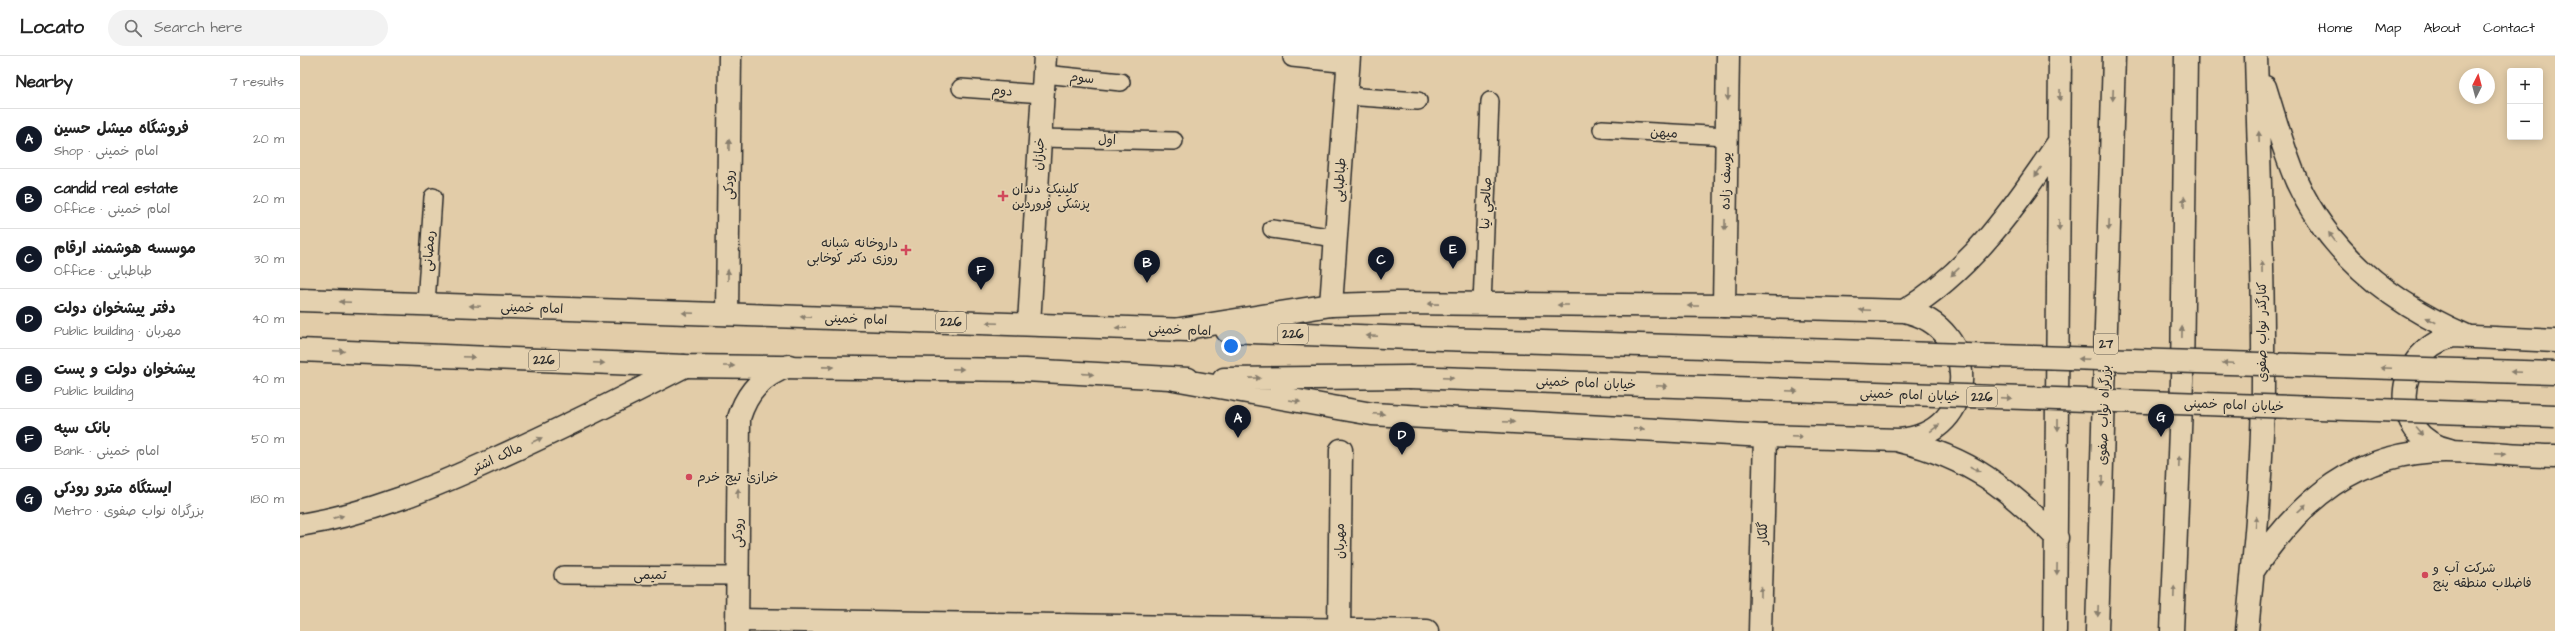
<!DOCTYPE html>
<meta charset="utf-8">
<style>
body{margin:0;font-family:"Architects Daughter","Playpen Sans Arabic",sans-serif;background:#f2f2f2;color:#222}
.controls{position:absolute;right:12px;top:12px;display:grid;overflow:hidden;border-radius:4px;box-shadow:0 2px 10px #0003}
.controls button{width:36px;height:36px;display:grid;place-items:center;padding:0;border:0;border-bottom:1px solid #e0e0e0;background:#fff;color:#222;font:20px sans-serif}
.compass{position:absolute;left:2159px;top:12px;width:36px;height:36px;border-radius:50%;background:#fff;box-shadow:0 2px 10px #0003;rotate:6deg}
.you{position:absolute;left:931px;top:290px;width:14px;height:14px;margin:-10px;border:3px solid #fff;border-radius:50%;background:#1a73e8;box-shadow:0 0 0 6px #1a73e833}
.badge{display:grid;place-items:center;width:26px;height:26px;border-radius:50%;background:#111827;color:#fff;font-size:13px;font-weight:700}
.pin{position:absolute;translate:-50% -33px;filter:drop-shadow(0 1px 2px #0008)}
.pin::after{content:'';position:absolute;top:21px;width:14px;height:12px;background:inherit;clip-path:polygon(0 0,100% 0,50% 100%)}
.list{margin:0;padding:0;list-style:none}
h2{display:flex;justify-content:space-between;align-items:center;height:52px;margin:0;padding:0 16px;font-size:17px}
h2 small{font-size:13px;font-weight:400;color:#767676}
.list li{display:grid;grid-template-columns:26px 1fr auto;gap:12px;align-items:center;box-sizing:border-box;height:60px;padding:0 16px;border-top:1px solid #e0e0e0}
.list b{display:block;font-size:15px;white-space:nowrap}
.list p{margin:0;font-size:13px;white-space:nowrap;color:#767676}
.list em{font-size:13px;font-style:normal;color:#767676}
.icon{flex:none;width:22px;height:22px;fill:none;stroke:currentColor;stroke-width:2;stroke-linecap:round;stroke-linejoin:round}
.map{position:relative;flex:none;width:2255px;height:575px;overflow:hidden}
header{display:flex;align-items:center;gap:24px;box-sizing:border-box;height:56px;padding:0 20px;background:#fff;border-bottom:1px solid #e0e0e0}
header strong{font-size:19px}
nav{display:flex;gap:22px;margin-inline-start:auto;font-size:14px}
.search{width:280px;height:36px;background:#f2f2f2;display:flex;align-items:center;gap:10px;box-sizing:border-box;padding:0 14px;border-radius:22px;color:#767676;font-size:15px}
main{display:flex}
aside{flex:1;background:#fff}
.map>svg:first-child{display:block}
.lines{fill:none;stroke-linecap:round;stroke-linejoin:round}
.service-casing{stroke:#2b2b2b;stroke-width:20}
.minor-casing{stroke:#2b2b2b;stroke-width:25}
.secondary-casing{stroke:#2b2b2b;stroke-width:25}
.primary-casing{stroke:#2b2b2b;stroke-width:25}
.trunk-casing{stroke:#2b2b2b;stroke-width:25}
.service{stroke:#e4d1af;stroke-width:17}
.minor{stroke:#e4d1af;stroke-width:22}
.secondary{stroke:#e4d1af;stroke-width:22}
.primary{stroke:#e4d1af;stroke-width:22}
.trunk{stroke:#e4d1af;stroke-width:22}
.primary-bridge-casing{stroke:#2b2b2b;stroke-width:25;stroke-linecap:butt}
.primary-bridge{stroke:#e4d1af;stroke-width:22}
.oneway{fill:#887e6d}
.poi-dot{fill:#d1495b;stroke:#e4d1af;stroke-width:1.5}
.labels{text-anchor:middle;dominant-baseline:central;stroke-width:3;stroke-linejoin:round;paint-order:stroke}
.shield{fill:#e4d1af;stroke:#625d53;stroke-width:1}
.shield-label{font-size:12px;font-weight:bold;fill:#2b2b2b}
.street-label{font-size:13px;fill:#2b2b2b;stroke:#e4d1af}
.poi-label{font-size:13px;fill:#2b2b2b;stroke:#e4d1af;text-anchor:start}
</style>
<header>
<strong>Locato</strong>
<div class="search"><svg class="icon" aria-label="search" viewBox="0 0 24 24"><circle cx="10" cy="10" r="6"/><path d="M15 15l6 6"/></svg>Search here</div>
<nav><a>Home</a><a>Map</a><a>About</a><a>Contact</a></nav>
</header>
<main>
<aside>
<h2>Nearby<small>7 results</small></h2>
<ul class="list">
<li><span class="badge">A</span><div><b>فروشگاه میشل حسین</b><p>Shop · امام خمینی</p></div><em>20 m</em></li>
<li><span class="badge">B</span><div><b>candid real estate</b><p>Office · امام خمینی</p></div><em>20 m</em></li>
<li><span class="badge">C</span><div><b>موسسه هوشمند ارقام</b><p>Office · طباطبایی</p></div><em>30 m</em></li>
<li><span class="badge">D</span><div><b>دفتر پیشخوان دولت</b><p>Public building · مهربان</p></div><em>40 m</em></li>
<li><span class="badge">E</span><div><b>پیشخوان دولت و پست</b><p>Public building</p></div><em>40 m</em></li>
<li><span class="badge">F</span><div><b>بانک سپه</b><p>Bank · امام خمینی</p></div><em>50 m</em></li>
<li><span class="badge">G</span><div><b>ایستگاه مترو رودکی</b><p>Metro · بزرگراه نواب صفوی</p></div><em>180 m</em></li>
</ul>
</aside>
<div class="map">
<svg width="2255" height="575" viewBox="0 0 2255 575">
<rect width="100%" height="100%" fill="#e2cca8"/>
<filter id="ink" filterUnits="userSpaceOnUse"><feTurbulence type="fractalNoise" baseFrequency=".025" numOctaves="2"/><feDisplacementMap in="SourceGraphic" scale="8" xChannelSelector="R" yChannelSelector="G"/><feConvolveMatrix kernelMatrix="1 2 1 2 8 2 1 2 1" color-interpolation-filters="sRGB"/></filter>
<g filter="url(#ink)">
<g class="lines">
<!-- service casing -->
<g class="service-casing">
<path id="service" d="M992,2L1049,8
M744,18L821,26
M661,32L743,38
M1046,40L1118,45
M1302,73L1427,80
M740,82L874,85
M972,173L1036,182
M126,248L133,141
M1182,249L1190,45
M263,519L437,520"/>
</g>
<!-- minor casing -->
<g class="minor-casing">
<path id="minor" d="M1031,249L1049,0
M1424,250L1428,0
M729,268L745,0
M437,564L1127,575
M1039,575L1041,394
M1460,575L1465,380"/>
</g>
<!-- secondary casing -->
<g class="secondary-casing">
<path id="secondary" d="M427,258L430,0
M0,469C69,458 134,431 197,402C261,373 323,342 385,310
M437,575L439,362C447,335 463,319 489,310"/>
</g>
<!-- primary casing -->
<g class="primary-casing">
<path id="primary" d="M1965,31C1975,63 1984,96 1997,126C2031,200 2095,249 2167,280
M0,244L888,274
M1604,255C1672,214 1716,149 1760,84
M927,275L1111,282
M0,294L385,310L725,314L888,323
M874,323L1072,358L1465,380L1599,384C1680,378 1682,271 1604,255L1424,250L1097,247L1031,249L874,274
M924,323L1109,321
M1600,385C1670,402 1708,432 1757,482
M2150,394C2087,381 2091,297 2153,280L2255,285
M1953,515C1999,444 2057,395 2145,395C2182,395 2218,400 2255,400
M1755,575L1760,0
M1947,575C1955,492 1963,408 1963,324C1964,216 1959,108 1956,0"/>
</g>
<!-- trunk casing -->
<g class="trunk-casing">
<path id="trunk" d="M1797,575L1814,0
M1872,575L1882,324L1886,0"/>
</g>
<!-- service -->
<use href="#service" class="service"/>
<!-- minor -->
<use href="#minor" class="minor"/>
<!-- secondary -->
<use href="#secondary" class="secondary"/>
<!-- primary -->
<use href="#primary" class="primary"/>
<!-- trunk -->
<use href="#trunk" class="trunk"/>
<!-- primary-bridge casing -->
<g class="primary-bridge-casing">
<path id="primary-bridge" d="M1111,282L2255,317
M1109,321L2255,360"/>
</g>
<!-- primary-bridge -->
<use href="#primary-bridge" class="primary-bridge"/>
</g>
<!-- one-way arrows -->
<defs><path id="oneway-solid" d="M-6-.8H1V-3.2L6.5 0L1 3.2V.8H-6Z"/></defs>
<g class="oneway">
<use href="#oneway-solid" transform="translate(1428 39) rotate(91)"/>
<use href="#oneway-solid" transform="translate(1760 39) rotate(91)"/>
<use href="#oneway-solid" transform="translate(1813 39) rotate(92)"/>
<use href="#oneway-solid" transform="translate(1959 81) rotate(-92)"/>
<use href="#oneway-solid" transform="translate(429 89) rotate(-89)"/>
<use href="#oneway-solid" transform="translate(1738 116) rotate(124)"/>
<use href="#oneway-solid" transform="translate(1884 146) rotate(-89)"/>
<use href="#oneway-solid" transform="translate(1425 169) rotate(91)"/>
<use href="#oneway-solid" transform="translate(1759 169) rotate(90)"/>
<use href="#oneway-solid" transform="translate(1809 169) rotate(92)"/>
<use href="#oneway-solid" transform="translate(2032 181) rotate(-127)"/>
<use href="#oneway-solid" transform="translate(1962 211) rotate(-91)"/>
<use href="#oneway-solid" transform="translate(1655 216) rotate(136)"/>
<use href="#oneway-solid" transform="translate(428 219) rotate(-89)"/>
<use href="#oneway-solid" transform="translate(45 246) rotate(-178)"/>
<use href="#oneway-solid" transform="translate(1133 248) rotate(-179)"/>
<use href="#oneway-solid" transform="translate(1263 249) rotate(-180)"/>
<use href="#oneway-solid" transform="translate(175 250) rotate(-178)"/>
<use href="#oneway-solid" transform="translate(1393 250) rotate(-180)"/>
<use href="#oneway-solid" transform="translate(1565 254) rotate(-178)"/>
<use href="#oneway-solid" transform="translate(388 257) rotate(-178)"/>
<use href="#oneway-solid" transform="translate(506 261) rotate(-178)"/>
<use href="#oneway-solid" transform="translate(2131 264) rotate(-152)"/>
<use href="#oneway-solid" transform="translate(692 267) rotate(-178)"/>
<use href="#oneway-solid" transform="translate(821 272) rotate(-178)"/>
<use href="#oneway-solid" transform="translate(1882 276) rotate(-89)"/>
<use href="#oneway-solid" transform="translate(1072 280) rotate(-178)"/>
<use href="#oneway-solid" transform="translate(39 295) rotate(2)"/>
<use href="#oneway-solid" transform="translate(169 301) rotate(2)"/>
<use href="#oneway-solid" transform="translate(1784 303) rotate(-178)"/>
<use href="#oneway-solid" transform="translate(299 307) rotate(2)"/>
<use href="#oneway-solid" transform="translate(1928 307) rotate(-178)"/>
<use href="#oneway-solid" transform="translate(429 310)"/>
<use href="#oneway-solid" transform="translate(528 311) rotate(1)"/>
<use href="#oneway-solid" transform="translate(2086 312) rotate(-178)"/>
<use href="#oneway-solid" transform="translate(658 313) rotate(1)"/>
<use href="#oneway-solid" transform="translate(2216 316) rotate(-178)"/>
<use href="#oneway-solid" transform="translate(788 318) rotate(4)"/>
<use href="#oneway-solid" transform="translate(955 322) rotate(-1)"/>
<use href="#oneway-solid" transform="translate(1148 322) rotate(2)"/>
<use href="#oneway-solid" transform="translate(1362 330) rotate(2)"/>
<use href="#oneway-solid" transform="translate(1492 335) rotate(2)"/>
<use href="#oneway-solid" transform="translate(1706 342) rotate(2)"/>
<use href="#oneway-solid" transform="translate(995 345) rotate(10)"/>
<use href="#oneway-solid" transform="translate(1079 358) rotate(3)"/>
<use href="#oneway-solid" transform="translate(1209 366) rotate(3)"/>
<use href="#oneway-solid" transform="translate(1758 369) rotate(90)"/>
<use href="#oneway-solid" transform="translate(1635 372) rotate(-36)"/>
<use href="#oneway-solid" transform="translate(1339 373) rotate(3)"/>
<use href="#oneway-solid" transform="translate(2119 375) rotate(49)"/>
<use href="#oneway-solid" transform="translate(1497 381) rotate(2)"/>
<use href="#oneway-solid" transform="translate(237 384) rotate(-24)"/>
<use href="#oneway-solid" transform="translate(2200 398) rotate(3)"/>
<use href="#oneway-solid" transform="translate(1879 406) rotate(-88)"/>
<use href="#oneway-solid" transform="translate(1675 413) rotate(27)"/>
<use href="#oneway-solid" transform="translate(1802 425) rotate(92)"/>
<use href="#oneway-solid" transform="translate(438 438) rotate(-89)"/>
<use href="#oneway-solid" transform="translate(2002 452) rotate(-43)"/>
<use href="#oneway-solid" transform="translate(38 461) rotate(-13)"/>
<use href="#oneway-solid" transform="translate(1956 466) rotate(-86)"/>
<use href="#oneway-solid" transform="translate(1757 513) rotate(91)"/>
<use href="#oneway-solid" transform="translate(1461 536) rotate(-89)"/>
<use href="#oneway-solid" transform="translate(1874 536) rotate(-88)"/>
<use href="#oneway-solid" transform="translate(1798 555) rotate(92)"/>
</g>
</g>
<!-- markers -->
<g class="poi-dot">
<path d="M701 134h4v4h4v4h-4v4h-4v-4h-4v-4h4z"/>
<path d="M604 188h4v4h4v4h-4v4h-4v-4h-4v-4h4z"/>
<circle cx="389" cy="421" r="4"/>
<circle cx="2125" cy="519" r="4"/>
</g>
<g class="labels">
<!-- shield labels -->
<g class="shield">
<rect x="636" y="256" width="30" height="20" rx="3"/>
<rect x="978" y="268" width="30" height="20" rx="3"/>
<rect x="1794" y="278" width="24" height="20" rx="3"/>
<rect x="229" y="294" width="30" height="20" rx="3"/>
<rect x="1667" y="331" width="30" height="20" rx="3"/>
</g>
<g class="shield-label">
<text x="651" y="266">226</text>
<text x="993" y="278">226</text>
<text x="1806" y="288">27</text>
<text x="244" y="304">226</text>
<text x="1682" y="341">226</text>
</g>
<!-- street labels -->
<g class="street-label">
<text transform="translate(782 22) rotate(6)">سوم</text>
<text transform="translate(702 35) rotate(4)">دوم</text>
<text transform="translate(1364 77) rotate(3)">میهن</text>
<text transform="translate(807 84) rotate(1)">اول</text>
<text transform="translate(739 98) rotate(-86)">خبازان</text>
<text transform="translate(1040 124) rotate(-86)">طباطبایی</text>
<text transform="translate(1426 125) rotate(-89)">یوسف زاده</text>
<text transform="translate(429 129) rotate(-89)">رودکی</text>
<text transform="translate(1186 147) rotate(-88)">صالحي نیا</text>
<text transform="translate(129 195) rotate(-86)">رمضانی</text>
<text transform="translate(232 252) rotate(2)">امام خمینی</text>
<text transform="translate(556 263) rotate(2)">امام خمینی</text>
<text transform="translate(880 274) rotate(2)">امام خمینی</text>
<text transform="translate(1962 276) rotate(-90)">کنارگذر نواب صفوی</text>
<text transform="translate(1286 327) rotate(2)">خیابان امام خمینی</text>
<text transform="translate(1610 339) rotate(2)">خیابان امام خمینی</text>
<text transform="translate(1934 349) rotate(2)">خیابان امام خمینی</text>
<text transform="translate(1804 359) rotate(-88)">بزرگراه نواب صفوی</text>
<text transform="translate(197 402) rotate(-25)">مالک اشتر</text>
<text transform="translate(438 477) rotate(-89)">رودکی</text>
<text transform="translate(1463 477) rotate(-89)">گلکار</text>
<text transform="translate(1040 485) rotate(-90)">مهربان</text>
<text x="350" y="519">تمیمی</text>
</g>
<!-- poi labels -->
<g class="poi-label">
<text x="712" y="133">کلینیک دندان<tspan x="712" dy="15">پزشکی فروردین</tspan></text>
<text x="598" y="187" text-anchor="end">داروخانه شبانه<tspan x="598" dy="15">روزی دکتر کوخابی</tspan></text>
<text x="397" y="421">خرازی تیچ خرم</text>
<text x="2133" y="512">شرکت آب و<tspan x="2133" dy="15">فاضلاب منطقه پنج</tspan></text>
</g>
</g>
</svg>
<div class="controls">
<button>+</button>
<button>−</button>
</div>
<svg class="compass" viewBox="-18 -18 36 36"><path d="M0-13l5 13h-10z" fill="#e53935"/><path d="M0 13l5-13h-10z" fill="#767676"/></svg>
<div class="you"></div>
<div class="pin badge" style="left:938px;top:382px">A</div>
<div class="pin badge" style="left:847px;top:227px">B</div>
<div class="pin badge" style="left:1081px;top:224px">C</div>
<div class="pin badge" style="left:1102px;top:399px">D</div>
<div class="pin badge" style="left:1153px;top:213px">E</div>
<div class="pin badge" style="left:681px;top:234px">F</div>
<div class="pin badge" style="left:1861px;top:381px">G</div>
</div>
</main>
